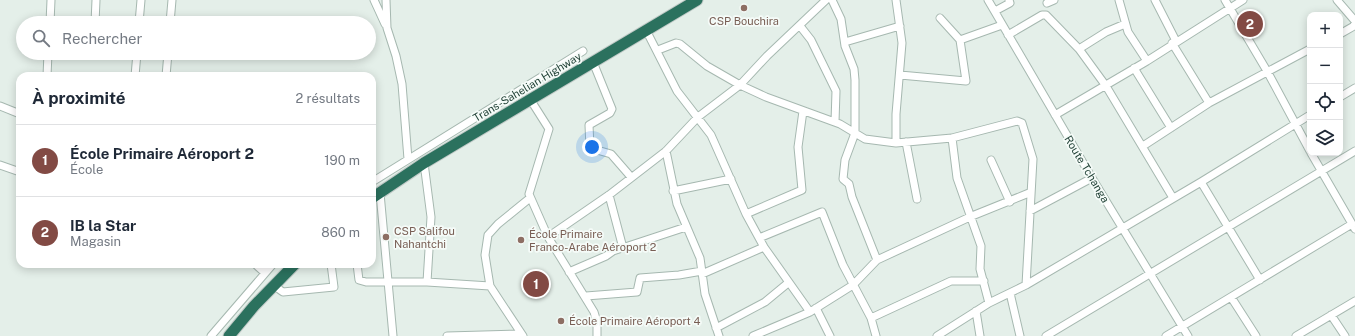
<!DOCTYPE html>
<html lang="fr">
<meta charset="utf-8">
<style>
body{margin:0;font-family:"Public Sans",sans-serif;background:#f2f2f3;color:#1f2937}
.controls{position:absolute;right:12px;top:12px;display:grid;overflow:hidden;border-radius:8px;box-shadow:0 2px 10px #0003}
.controls button{width:36px;height:36px;display:grid;place-items:center;padding:0;border:0;border-bottom:1px solid #e0e1e3;background:#fff;color:#1f2937;font:20px sans-serif}
.you{position:absolute;left:592px;top:147px;width:14px;height:14px;margin:-10px;border:3px solid #fff;border-radius:50%;background:#1a73e8;box-shadow:0 0 0 6px #1a73e833}
.badge{display:grid;place-items:center;width:26px;height:26px;border-radius:50%;background:#824a44;color:#fff;font-size:13px;font-weight:700}
.pin{position:absolute;translate:-50% -50%;border:2px solid #fff;box-shadow:0 1px 4px #0006}
.list{margin:0;padding:0;list-style:none}
h2{display:flex;justify-content:space-between;align-items:center;height:52px;margin:0;padding:0 16px;font-size:17px}
h2 small{font-size:13px;font-weight:400;color:#747a83}
.list li{display:grid;grid-template-columns:26px 1fr auto;gap:12px;align-items:center;box-sizing:border-box;height:72px;padding:0 16px;border-top:1px solid #e0e1e3}
.list b{display:block;font-size:15px;white-space:nowrap}
.list p{margin:0;font-size:13px;white-space:nowrap;color:#747a83}
.list em{font-size:13px;font-style:normal;color:#747a83}
.icon{flex:none;width:22px;height:22px;fill:none;stroke:currentColor;stroke-width:2;stroke-linecap:round;stroke-linejoin:round}
.map{position:relative;flex:none;width:1355px;height:336px;overflow:hidden}
.search{position:absolute;background:#fff;box-shadow:0 2px 10px #0003;left:16px;top:16px;width:360px;height:44px;display:flex;align-items:center;gap:10px;box-sizing:border-box;padding:0 14px;border-radius:22px;color:#747a83;font-size:15px}
.panel{position:absolute;background:#fff;box-shadow:0 2px 10px #0003;left:16px;top:72px;width:360px;height:196px;border-radius:12px}
.map>svg:first-child{display:block}
.lines{fill:none;stroke-linecap:round;stroke-linejoin:round}
.minor-casing{stroke:#a6b8b0;stroke-width:9}
.highway-casing{stroke:#c1cac7;stroke-width:13}
.minor{stroke:#fff;stroke-width:7}
.highway{stroke:#2b715e;stroke-width:11}
.education-dot{fill:#8d6e63;stroke:#f5fbf8;stroke-width:1.5}
.labels{text-anchor:middle;dominant-baseline:central;stroke-width:3.5;stroke-linejoin:round;paint-order:stroke}
.education-label{font-size:11px;fill:#785e54;stroke:#f5fbf8;text-anchor:start}
.street-label{font-size:11px;fill:#224237;stroke:#f5fbf8}
</style>
<div class="map">
<svg width="1355" height="336" viewBox="0 0 1355 336">
<rect width="100%" height="100%" fill="#e4efe9"/>
<g class="lines">
<!-- minor casing -->
<g class="minor-casing">
<path id="minor" d="M374,0L385,24
M386,0L387,28L396,56L402,84L408,159
M832,0L841,19L845,46L854,69L855,80V133L845,160L843,179L849,184L852,197L877,260
M896,0L902,43L896,114V143
M988,0L1092,178L1188,336
M1119,0L1128,32L1147,61
M1155,0L1176,41
M1225,0L1267,71L1310,151
M1337,0L1355,21
M1047,3L1054,0
M995,11L1010,3L1009,0
M50,20L75,23
M50,23L51,0
M95,23L96,0
M139,23L141,0
M170,23L172,0
M800,26L811,40L836,91L835,122
M646,30L677,91L711,135L746,214L764,247L810,312
M1340,34L1354,26L1355,22
M1008,35L1042,15H1046L1079,49L1106,86L1173,198
M960,40L1002,25
M845,42L900,26
M1172,43L1209,103
M1079,49L1106,32L1125,24
M658,50L676,43L680,44L707,66L740,85L766,97L840,124L865,139L896,143L952,138L957,178L981,246L980,269L989,303
M593,62L612,109L610,113L589,125L590,148L611,154L631,177
M1134,68L1171,128
M900,75L966,81L960,40L940,18
M47,76L48,53
M135,76L137,53
M166,76L168,53
M1340,97L1355,88
M530,99L549,129L529,194L548,237L609,195L666,151L698,117L740,85L767,56L826,0
M0,106L20,114
M1055,115L1147,61L1243,0
M952,138L1017,121L1022,123L1033,159L1026,285
M906,142L917,199
M1143,146L1209,103L1310,49
M666,151L677,204L700,258L705,294L719,336
M1311,153L1355,229
M991,160L1010,202
M424,163L431,217L427,282
M0,165L20,172
M372,182L583,51
M1201,182L1260,280
M673,191L731,179
M380,193L393,336
M609,195L623,248
M1030,211L1092,178
M746,214L802,190L798,147L803,111
M548,237L594,312L597,322V336
M759,238L822,212L843,265L871,318L876,336
M255,264L265,273
M357,264L359,280L366,282H427L490,286
M569,272L606,256L613,251L686,227
M702,274L764,247
M273,285L283,292L334,287L331,264
M1010,293L1020,336
M586,296L637,292L640,278L679,275L702,271
M1231,297L1256,336
M816,308L830,336
M976,311L980,336
M1331,315L1345,336
M871,318L951,281H984
M716,328L765,302L788,283
M211,336L273,264
M447,336L520,334
M523,336L490,286L485,255L488,235L498,224L530,198
M753,336L810,312L853,285L877,260L972,216L1029,193
M937,336L989,303L1026,285L1201,182L1310,115
M1046,336L1355,151
M1166,336L1352,224
M1296,336L1355,301"/>
</g>
<!-- highway casing -->
<g class="highway-casing">
<path id="highway" d="M372,198L424,163L697,0
M229,336L254,306L295,264"/>
</g>
<!-- minor -->
<use href="#minor" class="minor"/>
<!-- highway -->
<use href="#highway" class="highway"/>
</g>
<!-- markers -->
<g class="education-dot">
<circle cx="744" cy="8" r="4"/>
<circle cx="386" cy="237" r="4"/>
<circle cx="521" cy="240" r="4"/>
<circle cx="561" cy="321" r="4"/>
</g>
<g class="labels">
<!-- education labels -->
<g class="education-label">
<text x="744" y="21" text-anchor="middle">CSP Bouchira</text>
<text x="394" y="231">CSP Salifou<tspan x="394" dy="13">Nahantchi</tspan></text>
<text x="529" y="234">École Primaire<tspan x="529" dy="13">Franco-Arabe Aéroport 2</tspan></text>
<text x="569" y="321">École Primaire Aéroport 4</text>
</g>
<!-- street labels -->
<g class="street-label">
<text transform="translate(527 87) rotate(-31)">Trans-Sahelian Highway</text>
<text transform="translate(1087 169) rotate(59)">Route Tchanga</text>
</g>
</g>
</svg>
<div class="controls">
<button>+</button>
<button>−</button>
<button><svg class="icon" aria-label="locate" viewBox="0 0 24 24"><circle cx="12" cy="12" r="6"/><path d="M12 2v4M12 18v4M2 12h4M18 12h4"/></svg></button>
<button><svg class="icon" aria-label="layers" viewBox="0 0 24 24"><path d="M12 4l9 5-9 5-9-5zM3 14l9 5 9-5"/></svg></button>
</div>
<div class="you"></div>
<div class="pin badge" style="left:536px;top:284px">1</div>
<div class="pin badge" style="left:1250px;top:24px">2</div>
<div class="search"><svg class="icon" aria-label="search" viewBox="0 0 24 24"><circle cx="10" cy="10" r="6"/><path d="M15 15l6 6"/></svg>Rechercher</div>
<section class="panel">
<h2>À proximité<small>2 résultats</small></h2>
<ul class="list">
<li><span class="badge">1</span><div><b>École Primaire Aéroport 2</b><p>École</p></div><em>190 m</em></li>
<li><span class="badge">2</span><div><b>IB la Star</b><p>Magasin</p></div><em>860 m</em></li>
</ul>
</section>
</div>
